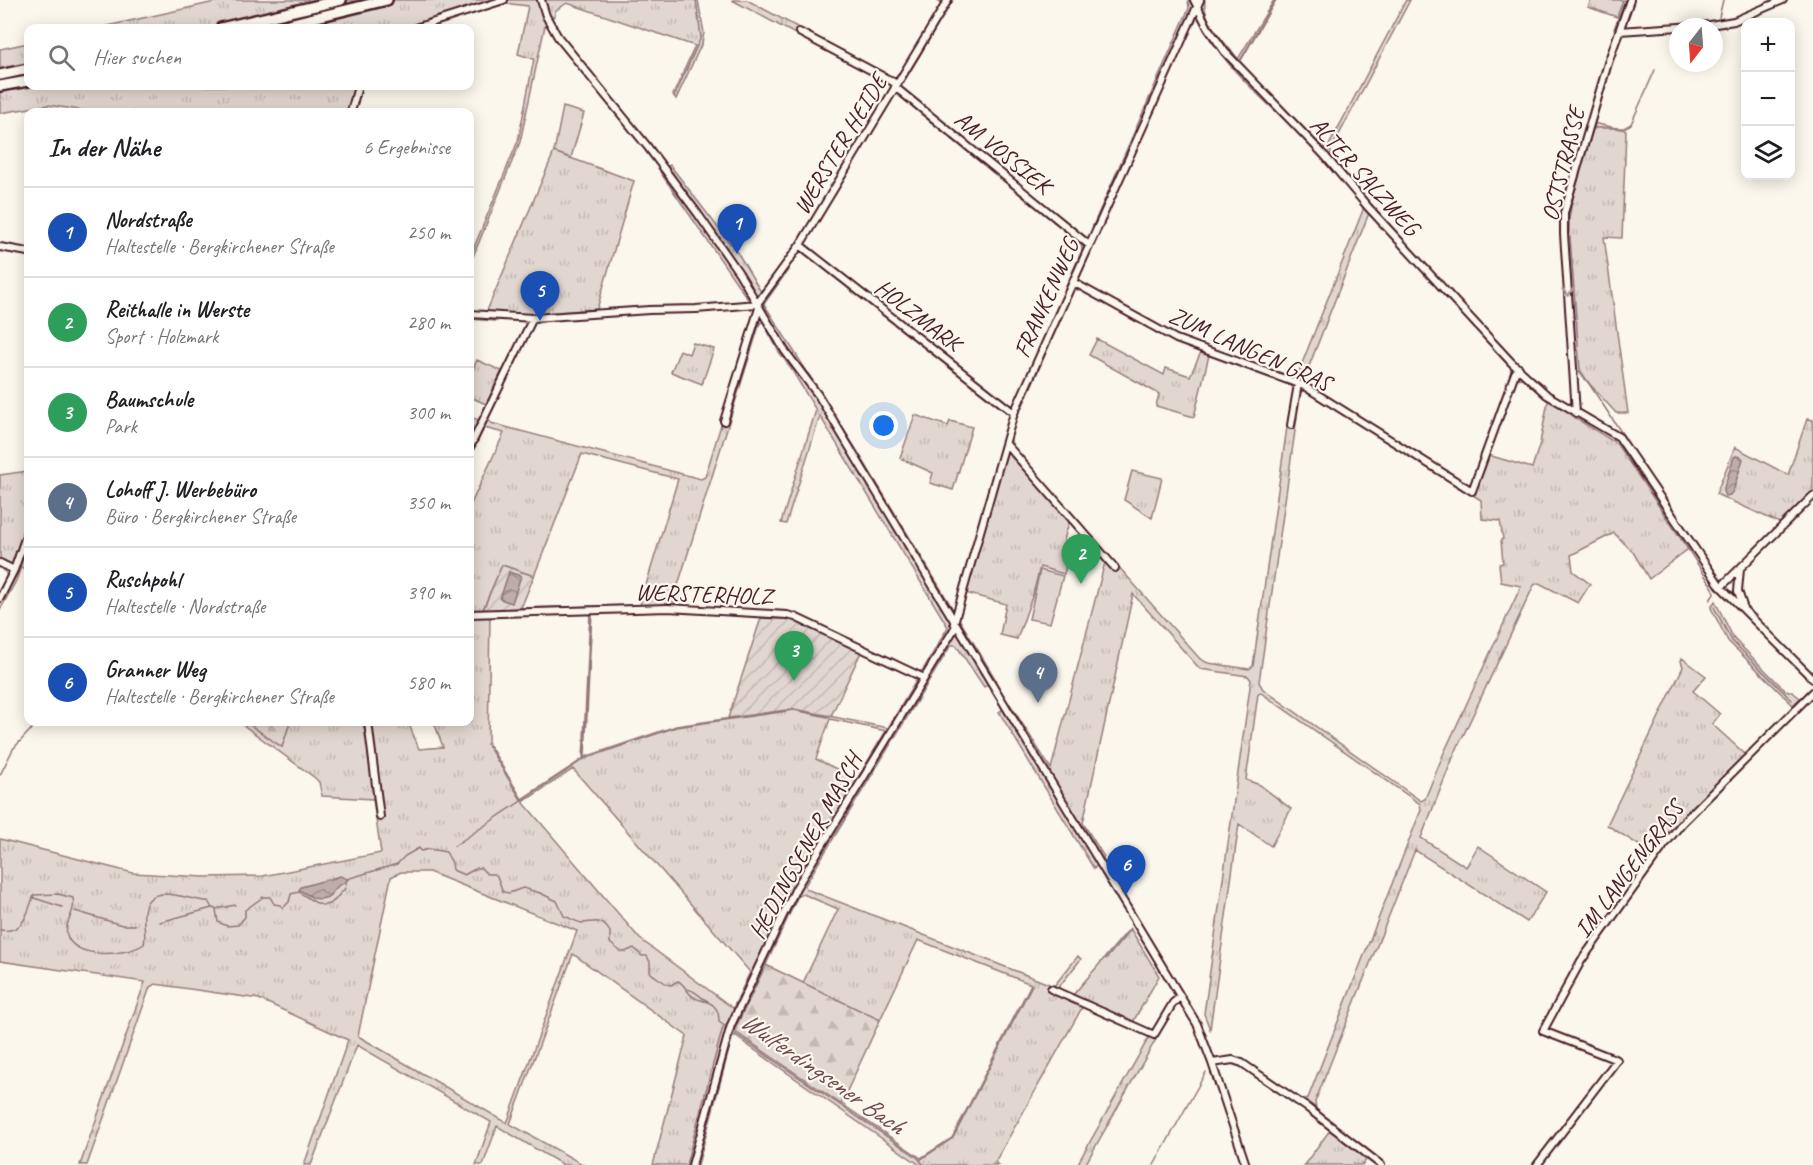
<!DOCTYPE html>
<html lang="de">
<meta charset="utf-8">
<style>
body{margin:0;font-family:Caveat,sans-serif;background:#f6f6f6;color:#202124}
.controls{position:absolute;right:18px;top:18px;display:grid;overflow:hidden;border-radius:12px;box-shadow:0 3px 15px #0003}
.controls button{width:54px;height:54px;display:grid;place-items:center;padding:0;border:0;border-bottom:2px solid #e0e0e0;background:#fff;color:#202124;font:30px sans-serif}
.compass{position:absolute;left:1669px;top:18px;width:54px;height:54px;border-radius:50%;background:#fff;box-shadow:0 3px 15px #0003;rotate:197deg}
.you{position:absolute;left:884px;top:426px;width:21px;height:21px;margin:-15px;border:4px solid #fff;border-radius:50%;background:#1a73e8;box-shadow:0 0 0 9px #1a73e833}
.badge{display:grid;place-items:center;width:39px;height:39px;border-radius:50%;background:#c8321e;color:#fff;font-size:20px;font-weight:700}
.pin{position:absolute;translate:-50% -50px;filter:drop-shadow(0 2px 3px #0008)}
.pin::after{content:'';position:absolute;top:32px;width:21px;height:18px;background:inherit;clip-path:polygon(0 0,100% 0,50% 100%)}
.list{margin:0;padding:0;list-style:none}
h2{display:flex;justify-content:space-between;align-items:center;height:78px;margin:0;padding:0 24px;font-size:26px}
h2 small{font-size:20px;font-weight:400;color:#757577}
.list li{display:grid;grid-template-columns:39px 1fr auto;gap:18px;align-items:center;box-sizing:border-box;height:90px;padding:0 24px;border-top:2px solid #e0e0e0}
.list b{display:block;font-size:22px;white-space:nowrap}
.list p{margin:0;font-size:20px;white-space:nowrap;color:#757577}
.list em{font-size:20px;font-style:normal;color:#757577}
.icon{flex:none;width:33px;height:33px;fill:none;stroke:currentColor;stroke-width:2;stroke-linecap:round;stroke-linejoin:round}
.map{position:relative;flex:none;width:1813px;height:1165px;overflow:hidden}
.search{position:absolute;background:#fff;box-shadow:0 3px 15px #0003;left:24px;top:24px;width:450px;height:66px;display:flex;align-items:center;gap:15px;box-sizing:border-box;padding:0 21px;border-radius:12px;color:#757577;font-size:22px}
.panel{position:absolute;background:#fff;box-shadow:0 3px 15px #0003;left:24px;top:108px;width:450px;height:618px;border-radius:12px}
.map>svg:first-child{display:block}
.grass{fill:url(#grass-tufts);stroke:#967b7e;stroke-width:1.5;fill-rule:evenodd}
.forest{fill:url(#forest-firs);stroke:#967b7e;stroke-width:1.5}
.garden{fill:url(#garden-furrows);stroke:#967b7e;stroke-width:1.5}
.pitch{fill:#e2d7d0;stroke:#967b7e;stroke-width:1.5}
.water{fill:url(#water-waves);stroke:#907477;stroke-width:1.5}
.lines{fill:none;stroke-linecap:round;stroke-linejoin:round}
.stream{stroke:#907477;stroke-width:1.5}
.minor-casing{stroke:#4a1f2b;stroke-width:10}
.highway-casing{stroke:#4a1f2b;stroke-width:14}
.minor{stroke:#fbf7ec;stroke-width:6}
.highway{stroke:#fbf7ec;stroke-width:9}
.oneway{stroke:#ab9695}
.labels{text-anchor:middle;dominant-baseline:central;stroke-width:4.5;stroke-linejoin:round;paint-order:stroke}
.street-label{font-size:24px;fill:#4a1f2b;stroke:#fbf7ec}
.water-label{font-size:26px;font-style:italic;fill:#6d4a51;stroke:#fbf7ec}
</style>
<div class="map">
<svg width="1813" height="1165" viewBox="0 0 1813 1165">
<defs>
<pattern id="grass-tufts" width="24" height="20" patternUnits="userSpaceOnUse" patternTransform="scale(1.5)"><rect width="24" height="20" fill="#e2d7d0"/><path d="M3 7l-1-3M5 7V3M7 7l1-3M15 17l-1-3M17 17v-4M19 17l1-3" fill="none" stroke="#c3b8b3"/></pattern>
<pattern id="forest-firs" width="22" height="20" patternUnits="userSpaceOnUse" patternTransform="scale(1.5)"><rect width="22" height="20" fill="#e2d7d0"/><path d="M5 1l3.5 6h-7zM16 11l3.5 6h-7z" fill="#c3b8b3"/></pattern>
<pattern id="garden-furrows" width="10" height="10" patternUnits="userSpaceOnUse" patternTransform="scale(1.5)"><rect width="10" height="10" fill="#e2d7d0"/><path d="M-1 1l2-2M0 10L10 0M9 11l2-2" fill="none" stroke="#c3b8b3"/></pattern>
<pattern id="water-waves" width="16" height="10" patternUnits="userSpaceOnUse" patternTransform="scale(1.5)"><rect width="16" height="10" fill="#bfadaa"/><path d="M0 5q4-4 8 0t8 0" fill="none" stroke="#9d8c8b"/></pattern>
</defs>
<rect width="100%" height="100%" fill="#fbf7ec"/>
<filter id="ink" filterUnits="userSpaceOnUse"><feTurbulence type="fractalNoise" baseFrequency=".0167" numOctaves="2"/><feDisplacementMap in="SourceGraphic" scale="12" xChannelSelector="R" yChannelSelector="G"/><feConvolveMatrix kernelMatrix="1 2 1 2 8 2 1 2 1" color-interpolation-filters="sRGB"/></filter>
<g filter="url(#ink)">
<!-- grass -->
<path class="grass" d="M224,0H698L704,33L702,43L676,99L673,95L695,46L567,3L555,11V16L546,21L520,142L470,264V257L518,141L534,59L518,54L528,6L503,3L426,28H98Z
M732,0H747L892,78L897,77L942,4L936,0H953L902,85L888,84Z
M1188,0H1205C1202,22 1226,43 1238,59L1274,0H1276L1240,62L1260,84L1324,148L1328,147L1406,0H1410L1331,150V156L1372,205L1519,366L1552,395L1574,410L1575,418L1616,443L1688,549L1649,579L1633,552L1614,533L1571,555L1573,571L1590,584L1578,603L1539,583L1534,585L1454,755L1421,838L1466,867L1478,846L1546,892L1527,922L1415,850L1315,1102L1316,1108L1304,1099L1308,1098L1421,810L1420,804L1261,693L1258,694L1246,780L1260,785L1291,809L1271,846L1239,824L1210,1029L1204,1014L1251,680L1248,676L1200,669L1133,594L1083,823L1104,857L1094,869L999,712L1010,704L1051,769L1105,562L1069,522L1064,540L1072,543L1064,574L1040,567L1033,594L1017,639L1000,635L1006,604L962,592L1003,439L1011,441L1013,447L1200,659L1208,663L1249,669L1253,666L1289,413L1297,417L1259,682L1263,689L1421,801L1425,799L1443,755L1521,586L1501,582L1499,564L1503,563L1501,540L1503,539L1500,521L1482,519L1481,500L1305,390L1301,392L1293,388L1290,385L1209,355L1194,417L1156,406L1159,394L1089,355L1097,339L1164,375L1166,368L1190,376L1201,352L1177,343L1179,337L1292,378L1297,376L1363,210L1362,204C1341,179 1320,155 1297,132C1261,96 1220,64 1198,17H1195L1079,278L1081,283L1151,322L1148,328L1079,289L1073,291L1021,410H1006L823,266L827,261L1009,405H1014L1082,250L1081,244L921,114L925,109L1084,238L1088,237L1189,8ZM1369,213L1510,367L1512,375L1472,483L1468,485L1306,384L1304,379ZM1522,378L1548,401L1540,443L1532,468L1488,455L1516,379Z
M1591,0H1623L1617,17L1588,7Z
M28,43V86H356L348,112H92L48,105L0,113V49Z
M1593,123L1626,130L1622,238L1604,237L1628,413H1616L1575,368H1571L1566,213Z
M554,152L634,181L597,309L530,314L487,313L496,321L470,319V311L486,313Z
M670,165L739,255L761,292L782,264L788,270L764,304L856,449L996,680L984,687L956,645H951L805,885L806,889L1054,986L1078,956L1081,959L1058,988L1073,995L1130,928L1159,976L1133,1022L1150,1030L1154,1029L1160,1032L1085,1165H1077L1149,1037L1083,1006L995,1162L998,1165H920L733,1035L698,1165H653L687,1036L573,954L510,1124L584,1165H563L497,1126L483,1165H476L491,1122L357,1045L311,1165H304L348,1040L259,999L155,984L150,987L87,1165H80L145,982L0,961V839L133,873L204,877L263,876L381,853L373,799L322,796L319,782L315,778L239,722H246L282,747L290,722H408L419,749L443,747L434,722H470V506L504,433L484,428L470,457V438L474,429L472,425L470,424V417L479,420L488,419L491,423L701,479L705,477L756,311L660,172ZM763,322L779,352L790,367L816,410L781,523L786,524L820,416L948,627L923,670L918,672L792,613L676,605L673,601L760,323ZM582,454L678,479L640,605L483,609L502,565L534,576ZM665,611L791,619L915,678L916,681L888,728L794,709L676,726L585,757L592,612ZM590,612L583,759L522,799L488,743L490,617ZM830,719L886,731L857,779L816,759ZM573,769L750,972L733,1008L640,939L523,802ZM401,872H429L577,931L507,1123L358,1036L391,877ZM803,894L838,909L803,983L880,1020L918,940L1031,984L952,1138L921,1158L735,1031L798,896Z
M693,343L714,349L702,384L671,372L680,350L689,354Z
M477,360L502,371L486,404L470,397V375Z
M915,415L948,426L950,421L972,427L953,490L930,483L933,473L900,458Z
M1807,419L1813,420V494L1782,524L1716,494L1735,447L1788,475Z
M28,471V534L20,558L28,565V571L21,567L16,581L0,610V589L7,578L6,573L0,568V475Z
M1132,471L1162,478L1152,518L1124,500Z
M1715,601L1734,639L1786,691H1791L1800,698L1793,705L1728,641L1711,608Z
M1682,658L1706,676L1693,691L1720,714L1712,724L1746,755L1670,830L1653,854L1607,825L1683,667L1681,661Z
M1330,1130L1367,1159L1362,1165H1304Z"/>
<!-- forest -->
<path class="forest" d="M246,722H290L282,747Z
M766,965L880,1020L841,1104L734,1031Z"/>
<!-- garden -->
<path class="garden" d="M502,565L534,576L521,608L483,610Z
M761,618L791,619L861,652L831,716L794,709L728,718Z"/>
<!-- pitch -->
<path class="pitch" d="M563,107L584,113L571,158L554,152Z
M1040,570L1063,576L1050,623L1029,619Z"/>
<!-- water -->
<path class="water" d="M1736,456L1741,457L1743,459L1733,491L1730,495L1725,496L1723,491L1734,457Z
M509,572L521,576L512,603L500,599Z
M340,876L348,879L346,882L338,886L328,897L321,899L313,898L299,890L301,887Z"/>
<g class="lines">
<!-- stream -->
<path class="stream" d="M1719,17L1723,0
M1199,18L1210,39L1240,75
M1614,29L1625,0
M1230,52L1232,51L1239,61L1241,59L1275,0
M675,95L701,37L696,0
M1594,128H1624L1631,124L1655,70
M1569,232V219L1572,201L1615,53
M1570,237L1580,370L1625,438
M1617,443L1667,518
M1673,526L1713,588L1714,594L1710,600
M1714,607L1732,641L1792,700
M487,744L522,801
M584,758L591,615
M0,775L13,749L38,722
M454,846L584,759L676,727L794,710L828,717
M347,879L397,864L405,856L419,848L421,851L429,849L446,852L452,863L453,870L464,875L477,868H481L487,874H494L497,876L503,892L509,893L523,888L540,893L557,901L564,916C570,918 577,923 583,923C596,922 602,918 610,932V943L620,951L625,952L634,948L642,956H647L650,962V972C652,974 667,985 670,985C673,985 675,982 678,981C686,985 687,994 695,998C696,999 702,1000 704,1001C716,1004 719,1011 719,1022L729,1029
M34,898L62,907
M216,909L235,905
M75,911L122,925H135
M160,922L212,908
M0,930C25,934 27,912 34,895L58,894L73,898C76,915 64,920 67,935C74,960 127,956 144,944C147,932 141,919 145,907C153,881 192,902 208,901L212,908L216,909L218,922L227,926L238,925L245,917V910L263,897H270L274,904L280,905L283,908L289,902L291,894L299,892C314,902 326,914 339,895C343,890 346,890 346,883
M1106,959L1131,929
M687,989C696,990 700,998 708,1001
M732,1032L917,1157L924,1165
M920,1160L953,1138L1032,985
M686,1165L723,1027
M1154,1165L1206,1072
M1363,1165L1364,1163"/>
<!-- minor casing -->
<g class="minor-casing">
<path id="minor" d="M541,0L546,16L558,37L647,146L698,214L739,273L785,351L818,395L1197,1024L1212,1063L1246,1165
M1194,0L1208,28L1225,52L1325,156L1368,207L1511,362L1547,395L1619,437L1721,587L1813,679
M415,28L504,0
M1619,31L1710,25L1734,21L1783,0
M799,32L897,84
M895,87L1089,245
M351,112L358,86
M800,245L1014,413
M0,247L28,252
M1073,282L1176,339L1304,386L1472,491L1515,373L1519,368
M757,304L800,245L948,0
M470,314L533,318L649,310L696,309L757,304
M1576,413L1564,234V213L1608,63L1630,0
M724,421L759,308
M1291,425L1298,384
M1006,444L1115,568
M470,447L533,318
M0,563L14,570
M1740,569L1738,591L1743,606
M1721,587L1813,496
M0,598L14,570L28,530
M470,614L668,608L787,615L795,617L924,678
M954,623L1014,413L1200,0
M368,722L380,817
M1051,989L1154,1035L1173,1003L1180,997
M1212,1063L1233,1060L1242,1063L1309,1109L1381,1165
M692,1165L731,1025L796,888L956,626
M1537,1165L1617,1060L1543,1031L1581,961L1663,847L1682,823L1813,692"/>
</g>
<!-- highway casing -->
<g class="highway-casing">
<path id="highway" d="M221,28L341,0
M272,28L387,0
M0,75L28,69
M0,86L28,81"/>
</g>
<!-- minor -->
<use href="#minor" class="minor"/>
<!-- highway -->
<use href="#highway" class="highway"/>
</g>
<!-- one-way arrows -->
<defs><path id="oneway-chevron" d="M-2-3.5L2.5 0L-2 3.5" fill="none" stroke-width="1.6" stroke-linecap="round" stroke-linejoin="round" transform="scale(1.5)"/></defs>
<use class="oneway" href="#oneway-chevron" transform="translate(1568 292) rotate(86)"/>
</g>
<g class="labels">
<!-- street labels -->
<g class="street-label">
<text transform="translate(840 144) rotate(-59)">WERSTER HEIDE</text>
<text transform="translate(1003 152) rotate(39)">AM VOSSIEK</text>
<text transform="translate(1563 164) rotate(-76)">OSTSTRASSE</text>
<text transform="translate(1365 176) rotate(48)">ALTER SALZWEG</text>
<text transform="translate(1046 298) rotate(-66)">FRANKENWEG</text>
<text transform="translate(918 315) rotate(38)">HOLZMARK</text>
<text transform="translate(1250 349) rotate(24)">ZUM LANGEN GRAS</text>
<text transform="translate(704 594) rotate(2)">WERSTERHOLZ</text>
<text transform="translate(805 846) rotate(-61)">HEDINGSENER MASCH</text>
<text transform="translate(1629 869) rotate(-53)">IM LANGENGRASS</text>
</g>
<!-- water labels -->
<g class="water-label">
<text transform="translate(823 1073) rotate(35)">Wulferdingsener Bach</text>
</g>
</g>
</svg>
<div class="controls">
<button>+</button>
<button>−</button>
<button><svg class="icon" aria-label="layers" viewBox="0 0 24 24"><path d="M12 4l9 5-9 5-9-5zM3 14l9 5 9-5"/></svg></button>
</div>
<svg class="compass" viewBox="-18 -18 36 36"><path d="M0-13l5 13h-10z" fill="#e53935"/><path d="M0 13l5-13h-10z" fill="#757577"/></svg>
<div class="you"></div>
<div class="pin badge" style="left:737px;top:254px;background:#1a4fb4">1</div>
<div class="pin badge" style="left:1081px;top:584px;background:#2e9e5b">2</div>
<div class="pin badge" style="left:794px;top:681px;background:#2e9e5b">3</div>
<div class="pin badge" style="left:1038px;top:703px;background:#5c6f8a">4</div>
<div class="pin badge" style="left:540px;top:321px;background:#1a4fb4">5</div>
<div class="pin badge" style="left:1126px;top:895px;background:#1a4fb4">6</div>
<div class="search"><svg class="icon" aria-label="search" viewBox="0 0 24 24"><circle cx="10" cy="10" r="6"/><path d="M15 15l6 6"/></svg>Hier suchen</div>
<section class="panel">
<h2>In der Nähe<small>6 Ergebnisse</small></h2>
<ul class="list">
<li><span class="badge" style="background:#1a4fb4">1</span><div><b>Nordstraße</b><p>Haltestelle · Bergkirchener Straße</p></div><em>250 m</em></li>
<li><span class="badge" style="background:#2e9e5b">2</span><div><b>Reithalle in Werste</b><p>Sport · Holzmark</p></div><em>280 m</em></li>
<li><span class="badge" style="background:#2e9e5b">3</span><div><b>Baumschule</b><p>Park</p></div><em>300 m</em></li>
<li><span class="badge" style="background:#5c6f8a">4</span><div><b>Lohoff J. Werbebüro</b><p>Büro · Bergkirchener Straße</p></div><em>350 m</em></li>
<li><span class="badge" style="background:#1a4fb4">5</span><div><b>Ruschpohl</b><p>Haltestelle · Nordstraße</p></div><em>390 m</em></li>
<li><span class="badge" style="background:#1a4fb4">6</span><div><b>Granner Weg</b><p>Haltestelle · Bergkirchener Straße</p></div><em>580 m</em></li>
</ul>
</section>
</div>
